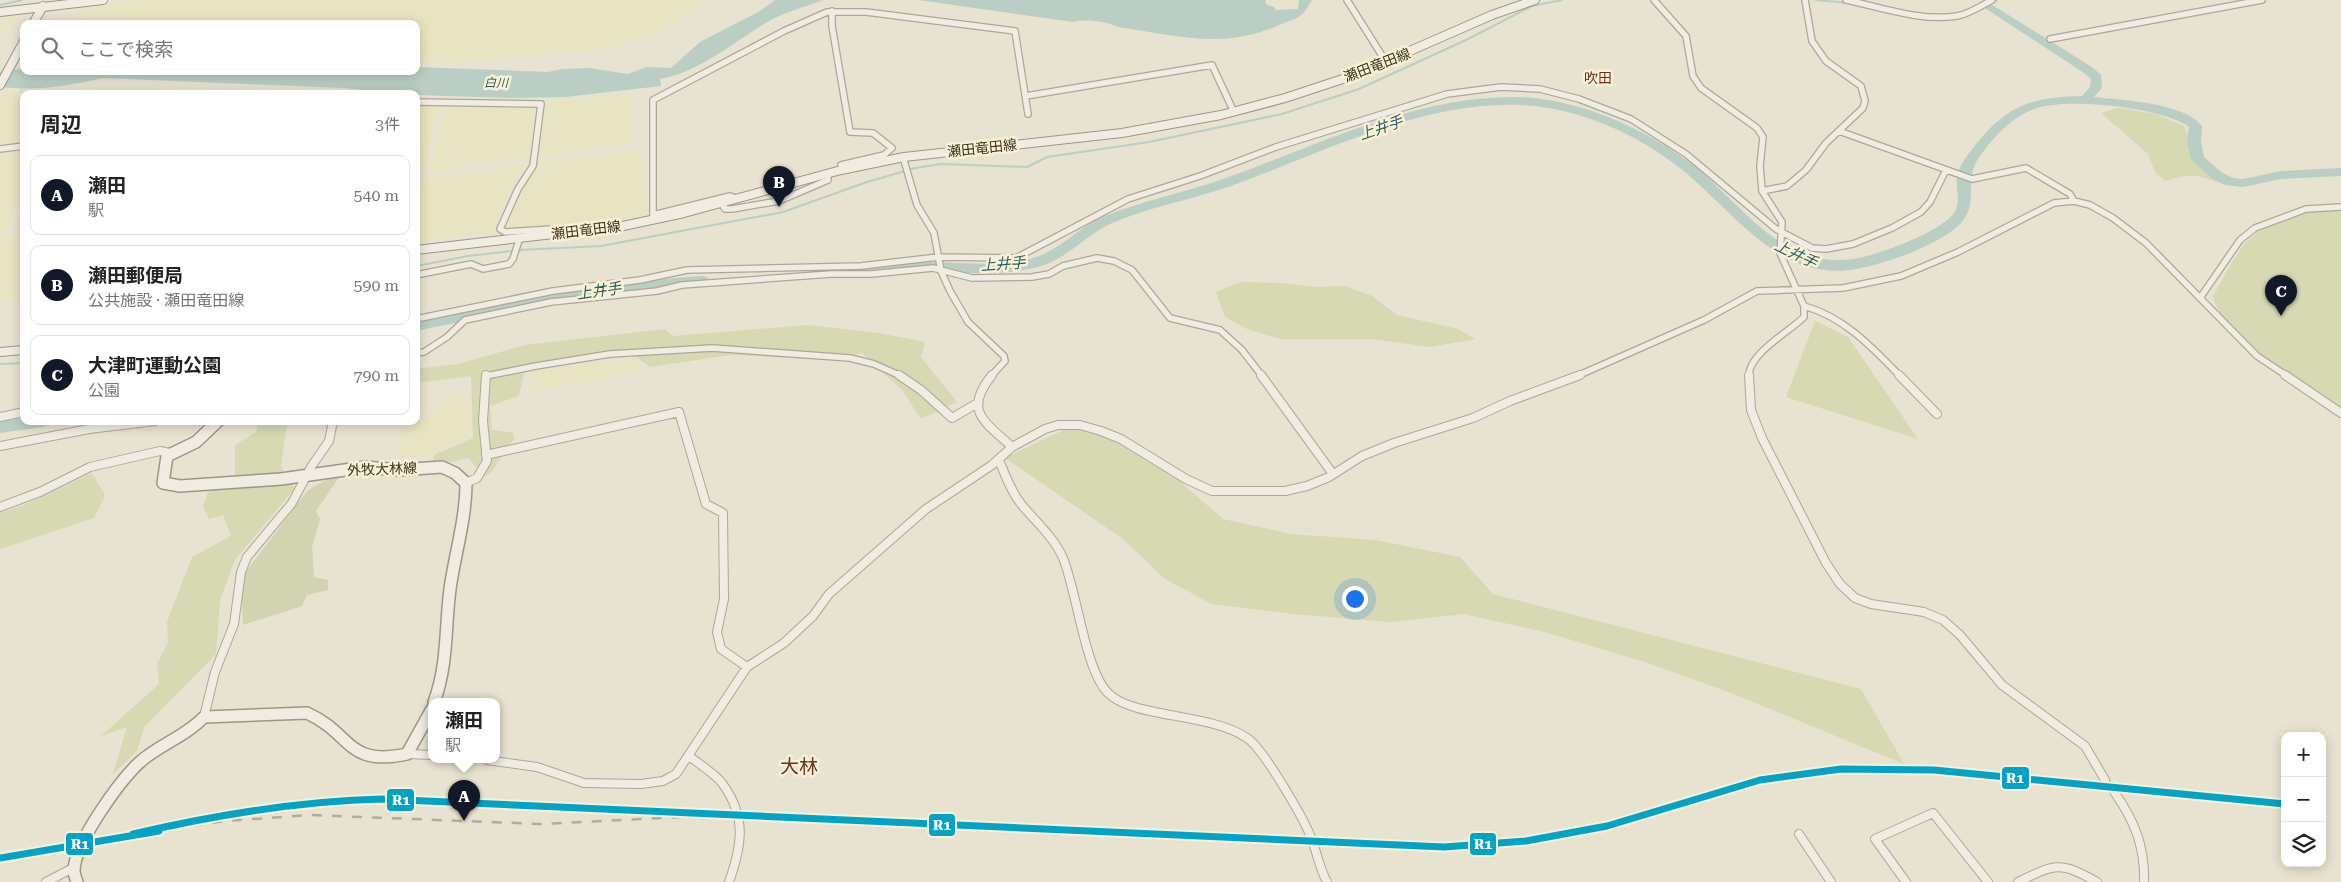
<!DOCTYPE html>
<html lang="ja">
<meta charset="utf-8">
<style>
body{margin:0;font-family:"Roboto Serif","Noto Sans JP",serif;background:#f6f6f6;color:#222}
.controls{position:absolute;right:15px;bottom:15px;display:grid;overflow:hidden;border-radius:10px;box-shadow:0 2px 12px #0003}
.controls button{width:45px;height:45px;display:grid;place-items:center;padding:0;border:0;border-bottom:1px solid #e0e0e0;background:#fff;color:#222;font:25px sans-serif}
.you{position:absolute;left:1354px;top:598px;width:18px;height:18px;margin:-12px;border:4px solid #fff;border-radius:50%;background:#1a73e8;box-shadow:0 0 0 8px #1a73e833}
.badge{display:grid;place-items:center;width:32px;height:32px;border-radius:50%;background:#111827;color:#fff;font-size:16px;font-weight:700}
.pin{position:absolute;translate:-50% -41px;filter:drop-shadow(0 1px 2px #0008)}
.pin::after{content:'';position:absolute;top:26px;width:18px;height:15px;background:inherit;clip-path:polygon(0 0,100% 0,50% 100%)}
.popup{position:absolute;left:428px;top:698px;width:72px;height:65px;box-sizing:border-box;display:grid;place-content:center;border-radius:10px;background:#fff;filter:drop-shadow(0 1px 4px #0005);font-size:16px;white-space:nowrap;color:#767676}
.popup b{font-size:19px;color:#222}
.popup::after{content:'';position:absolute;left:50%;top:100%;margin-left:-10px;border:10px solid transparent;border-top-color:#fff}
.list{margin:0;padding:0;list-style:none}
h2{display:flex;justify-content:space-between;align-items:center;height:65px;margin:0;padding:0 20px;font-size:21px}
h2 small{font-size:16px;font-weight:400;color:#767676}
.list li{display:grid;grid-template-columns:32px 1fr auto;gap:15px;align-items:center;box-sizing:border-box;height:80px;margin:0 10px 10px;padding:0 10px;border:1px solid #e0e0e0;border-radius:10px}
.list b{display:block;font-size:19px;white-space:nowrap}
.list p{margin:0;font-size:16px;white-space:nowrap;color:#767676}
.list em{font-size:16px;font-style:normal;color:#767676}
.icon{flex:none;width:28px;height:28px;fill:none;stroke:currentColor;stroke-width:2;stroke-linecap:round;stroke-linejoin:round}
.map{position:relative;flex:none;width:2341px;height:882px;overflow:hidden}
.search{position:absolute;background:#fff;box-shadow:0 2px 12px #0003;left:20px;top:20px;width:400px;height:55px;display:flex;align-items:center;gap:12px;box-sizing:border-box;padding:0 18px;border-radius:10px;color:#767676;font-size:19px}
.panel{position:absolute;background:#fff;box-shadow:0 2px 12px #0003;left:20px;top:90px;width:400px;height:335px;border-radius:10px}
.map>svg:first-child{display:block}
.farmland{fill:#e8e3c0}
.green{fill:#d6d9b1}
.cemetery{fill:#d1d3b1}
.water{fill:#bacec3}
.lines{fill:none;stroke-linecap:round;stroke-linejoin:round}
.stream{stroke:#bacec3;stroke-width:2}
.river{fill:#bacec3;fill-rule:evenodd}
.street-tunnel{stroke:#c6beac;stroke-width:8;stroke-dasharray:8 4;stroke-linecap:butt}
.street-far1-casing{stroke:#ada798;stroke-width:8}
.street-casing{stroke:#ada798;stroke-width:10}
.secondary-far1-casing{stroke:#9d9688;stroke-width:10}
.secondary-casing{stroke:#9d9688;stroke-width:14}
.street-far1{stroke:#f0ece2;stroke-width:5.5}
.street{stroke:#f0ece2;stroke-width:8}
.secondary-far1{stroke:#f0ece2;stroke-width:8}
.secondary{stroke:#f0ece2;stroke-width:11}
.rail{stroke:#afaca2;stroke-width:2.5;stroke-dasharray:10 10;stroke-linecap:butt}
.rail-1-casing{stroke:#f9f1d6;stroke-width:11}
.rail-1{stroke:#03a3c5;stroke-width:7}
.labels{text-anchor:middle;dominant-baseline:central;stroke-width:5;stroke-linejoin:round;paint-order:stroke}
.far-water-label{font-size:12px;font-style:italic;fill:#2c5f5f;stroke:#f9f1d6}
.street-label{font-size:14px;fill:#3e301e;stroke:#f9f1d6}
.far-quarter-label{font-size:14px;fill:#6f311a;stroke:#f9f1d6}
.water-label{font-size:15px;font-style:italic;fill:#2c5f5f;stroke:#f9f1d6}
.near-quarter-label{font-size:19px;fill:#6f311a;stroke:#f9f1d6}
.line-badge{stroke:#f9f1d6;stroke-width:2}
.badge-label{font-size:14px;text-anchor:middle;font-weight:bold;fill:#fff}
</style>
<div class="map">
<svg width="2341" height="882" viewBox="0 0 2341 882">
<rect width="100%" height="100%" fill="#e8e2d0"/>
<!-- farmland -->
<path class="farmland" d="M150,0H709L662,29L613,48L456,62L416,60V24H73L81,5Z
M16,14L15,28L0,33V17Z
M72,89L159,94H24V142L0,145V96L25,92Z
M621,94L632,100L631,139L627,143L540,156L546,102Z
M416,105L442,107L436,121L425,171L416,172Z
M451,107H535L529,157L430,171L443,119Z
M24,150V196L6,229L0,230V153Z
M635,150L640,152L647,216L606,224L561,228L555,226L506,228L517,200L537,163Z
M527,165L510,188L492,233L466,234L416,243V179Z
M24,234V298L0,302V237Z
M636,358L645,371L530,391L531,372Z
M458,393L469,410L468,437L432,453L408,459L399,452L402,422L424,420Z"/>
<!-- green -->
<path class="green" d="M2118,108L2156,114L2184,126C2199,169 2216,173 2256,185C2246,185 2233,187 2224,184C2195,176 2197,172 2165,181L2155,172L2148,154L2101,113Z
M2326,209H2341V410C2302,385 2223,343 2213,296C2223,280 2231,261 2243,246C2262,222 2298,214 2326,209Z
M1240,282L1281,283L1316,287L1345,286L1372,296L1397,315L1458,329L1475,339L1431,347L1371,339H1280L1247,329L1225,317L1216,292Z
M1815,321L1848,337L1918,439L1786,397Z
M807,325L879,333L925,342L921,357L957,402L921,419L902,390L862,353L837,360L730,355L650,367L627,350L526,364L519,396L490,406L492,430L513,433L514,439L490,474L484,476L468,458L431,467L434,455L473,438L471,376L416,383V369L458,364L525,345L665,329L673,336Z
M259,421H287L281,467L295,488L235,560L220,600L216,654L145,726L137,751L113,774L127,727L101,736L159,684L157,664L168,643L167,622L192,557L231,536L223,515L209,519L203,507L208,492L235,477V445L256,432Z
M1074,425L1153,458L1223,519L1291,534L1375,540L1460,557L1493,594L1861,689L1904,764L1731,693L1645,662L1545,632L1463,614L1391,622L1293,614L1212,604L1165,579L1123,539L1005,458Z
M92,473L105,496L94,518L0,549V513L22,506Z"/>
<!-- cemetery -->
<path class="cemetery" d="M340,476L316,511L320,519L312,547L314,577L328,580V590L307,595L302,606L243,625L241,578L308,490L329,478Z"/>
<!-- water -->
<path class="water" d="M775,0H823C806,7 784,12 769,21C735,41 700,72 660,79L661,86L565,97L511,98L416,95L342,88L103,78C69,86 35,91 0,87V72L24,68V71H416V67L548,72L562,69L589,68L628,74L647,67L671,68L700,42L760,11Z
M918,0H1267L1265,1L1267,5L1274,7L1276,10L1298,9L1299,0H1312C1299,22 1299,16 1277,26C1221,50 1176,35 1118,27C1105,21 1087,19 1073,22Z"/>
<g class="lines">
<!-- stream -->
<path class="stream" d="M1816,0L1849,3
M0,5L22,0
M1981,9L1997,0
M1946,20L1958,18
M416,266L468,256L520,250L601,246L783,212L867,182L915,168L941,164L1027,167L1047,157L1149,142L1282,114L1359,89L1466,40L1532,6L1562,0
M0,364L24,363"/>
<!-- river -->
<path class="river" d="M1989,3L2092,67L2101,75L2102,88L2094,97C2122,100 2185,103 2202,126L2201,141L2204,157L2221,172L2233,178L2243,179L2281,171L2341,168V176L2281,179L2243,187L2225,185L2211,178L2191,159L2187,141L2189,127C2162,107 2066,97 2034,109C2011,117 1991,140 1978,159C1964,180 1979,204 1961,223C1940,245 1887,263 1857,269C1779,283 1734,211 1680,168C1636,133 1576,107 1520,105C1421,101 1320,154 1228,187C1190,200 1149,207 1112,223C1087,234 1068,258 1041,266C1004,277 965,272 927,272C900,272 872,276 844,278L837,273L844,268C872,267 900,262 928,262C963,262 999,268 1033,258C1061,250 1079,226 1105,216C1142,201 1182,193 1220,180C1315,147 1413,96 1516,97C1575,98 1637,125 1685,159C1739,198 1778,270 1853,259C1876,256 1941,232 1954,213C1962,202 1954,185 1958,172C1963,159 1973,148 1982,137C2012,103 2037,97 2082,96L2090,87L2091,79L2084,73L1985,8L1983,6Z
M702,276L707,277L709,281L707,285L558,302L416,331V321C511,298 605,282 702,276Z
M24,418V421H51L49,425L43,427L0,433V421Z"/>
<!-- street-tunnel -->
<path class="street-tunnel" d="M2105,780L2115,793"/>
<!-- street-far1 casing -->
<g class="street-far1-casing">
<path id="street-far1" d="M1347,0L1386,62
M1654,0L1686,36L1693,76L1701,88L1757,128L1763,137L1760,166L1762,191L1782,222L1780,253L1804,306V317C1789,332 1748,354 1749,376
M1846,0C1881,7 1921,22 1957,16C1969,14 1981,6 1992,0
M832,11V26L850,132L873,133L892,148L884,155L841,165L842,170
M2050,39L2262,0
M1026,96L1212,65L1234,112
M416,102L541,104L533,166L518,189L500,229L505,232L553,229L554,234
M1839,131L1972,179L2026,168L2070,194L2074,201
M0,149L24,146
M903,157L917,205L934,233L941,271L950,291L968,322L1004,356L1005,361L991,376
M1762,191L1787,186L1806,170L1826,143L1863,108L1865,101L1861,86L1826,61L1812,41L1805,0
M738,199L730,196L653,215V100L784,31L827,12H866L1015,31L1028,114
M722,204L725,209H732L779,201L828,180L827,174
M416,275L471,264L483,269L509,264L513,259L520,237
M2200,298L2240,240L2255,228L2306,209L2341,207
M1804,306C1844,317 1872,347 1900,376
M416,319L553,291L640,280L687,270L861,266L938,257L1016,258L1128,199L1200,176L1276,147L1447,94L1501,87L1540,89L1579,99L1631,119L1686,154L1776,229L1812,248L1826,249L1853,244L1892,228L1921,212L1930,202L1946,170
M416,353L424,352L447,337L465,320L551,302L657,291L682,285L831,274H871L933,268L972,278L1032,277L1049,274L1063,266L1097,258L1114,261L1132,270L1170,318L1220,330L1242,350L1262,376
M486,376L536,366L610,354L712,348L850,358L874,364L901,376
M1577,376L1704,320L1757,291L1843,288L1901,276L1958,252L2054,203L2074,201L2090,205L2113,218L2146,243L2257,356L2287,376"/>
</g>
<!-- street casing -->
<g class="street-casing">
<path id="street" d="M899,375L921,390L952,418L976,404
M992,375C963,411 984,421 1012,447
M1261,375L1333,474
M1749,375L1751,410L1762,438L1826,563L1840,584L1855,598L1871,604L1924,612L1943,620L1960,635L2002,685L2085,746L2105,780
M1899,375L1937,414
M2285,375L2341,413
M0,417L24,412
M0,446L89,429L155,421
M486,455L679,412L706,504L723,513L724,599L717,632L721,649L747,667
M999,460C1005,475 1011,491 1021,504C1035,521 1054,537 1063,558C1077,592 1085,670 1108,693C1132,718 1211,713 1247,738C1263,748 1307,823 1313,843C1318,857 1320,869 1327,882
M466,483L477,478L487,461L483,421L486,375
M0,507L40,492L90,467L160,451L170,453
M204,717L215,672L234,624L241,572L247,557L292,503L311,467L329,441L333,421
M407,754L432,755
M689,756C699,764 714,773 722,783C747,817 742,845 729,882
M487,760L537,767L584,783L641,784L663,781L676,774L747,667L784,643L813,616L829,594L926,509L992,465L1012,447L1045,429L1058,425H1080L1101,431L1121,439L1186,479L1212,491H1285L1307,486L1329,477L1362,456L1394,443L1473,418L1510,401L1580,375
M2115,793C2135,822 2145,847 2144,882
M1799,834L1831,882
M46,882L73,868
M1906,882L1875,839L1933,813L1988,882
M2018,882C2055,864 2060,861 2097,882"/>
</g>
<!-- secondary-far1 casing -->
<g class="secondary-far1-casing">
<path id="secondary-far1" d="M0,12L103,0
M33,24L43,6
M0,85L24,41
M416,250L623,226L684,213L841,170L904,157L1122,133L1221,115L1285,98L1355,75L1492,15L1535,0
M0,352L24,350"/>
</g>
<!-- secondary casing -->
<g class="secondary-casing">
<path id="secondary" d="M218,421L196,442L167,456L163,483L180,486L281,479L366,467L398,470L442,467L455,473L466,483C466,519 455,553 450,589C445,627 448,665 434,702
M77,882C76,879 74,874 74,871C74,843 121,779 141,761C161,744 186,736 204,717L307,713C353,734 346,767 407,754L432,709"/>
</g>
<!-- street-far1 -->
<use href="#street-far1" class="street-far1"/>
<!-- street -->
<use href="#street" class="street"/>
<!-- secondary-far1 -->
<use href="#secondary-far1" class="secondary-far1"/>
<!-- secondary -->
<use href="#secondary" class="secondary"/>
<!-- rail -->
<path class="rail" d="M133,834L225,821L310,815L541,824L722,815"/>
<!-- rail-1 casing -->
<g class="rail-1-casing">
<path id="rail-1" d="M133,834C215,815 297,801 382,799L1444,847L1526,841L1607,826L1760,780L1841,769L1934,770L2285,804
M0,858L159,831"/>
</g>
<!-- rail-1 -->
<use href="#rail-1" class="rail-1"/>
</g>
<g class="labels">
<!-- far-water labels -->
<g class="far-water-label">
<text transform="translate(496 83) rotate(1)">白川</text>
</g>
<!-- street labels -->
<g class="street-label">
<text transform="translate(1377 65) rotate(-21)">瀬田竜田線</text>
<text transform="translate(982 148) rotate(-6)">瀬田竜田線</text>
<text transform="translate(586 230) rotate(-7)">瀬田竜田線</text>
<text transform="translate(382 469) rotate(-2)">外牧大林線</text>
</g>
<!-- far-quarter labels -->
<g class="far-quarter-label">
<text x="1598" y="78">吹田</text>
</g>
<!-- water labels -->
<g class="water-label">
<text transform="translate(1381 128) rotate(-19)">上井手</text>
<text transform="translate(1796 254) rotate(26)">上井手</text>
<text transform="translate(1003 264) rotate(-4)">上井手</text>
<text transform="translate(599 291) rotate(-8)">上井手</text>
</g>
<!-- near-quarter labels -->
<g class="near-quarter-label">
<text x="799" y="766">大林</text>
</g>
</g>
<g class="line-badge">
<rect x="2001" y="766" width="29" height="24" rx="5" fill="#03a3c5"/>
<rect x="386" y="788" width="29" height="24" rx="5" fill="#03a3c5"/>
<rect x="928" y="813" width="28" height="24" rx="5" fill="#03a3c5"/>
<rect x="1469" y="832" width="28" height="24" rx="5" fill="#03a3c5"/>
<rect x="65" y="832" width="29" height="24" rx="5" fill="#03a3c5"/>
</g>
<g class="badge-label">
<text x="2015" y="783">R1</text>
<text x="401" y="805">R1</text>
<text x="942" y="830">R1</text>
<text x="1483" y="849">R1</text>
<text x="80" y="849">R1</text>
</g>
</svg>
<div class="controls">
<button>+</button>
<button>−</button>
<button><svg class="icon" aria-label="layers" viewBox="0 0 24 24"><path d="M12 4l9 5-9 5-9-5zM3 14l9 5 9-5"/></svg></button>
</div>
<div class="you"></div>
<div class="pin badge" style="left:464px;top:821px">A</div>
<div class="popup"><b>瀬田</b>駅</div>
<div class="pin badge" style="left:779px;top:207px">B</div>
<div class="pin badge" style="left:2281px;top:316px">C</div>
<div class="search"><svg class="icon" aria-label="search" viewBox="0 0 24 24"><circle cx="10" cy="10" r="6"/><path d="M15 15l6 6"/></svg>ここで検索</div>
<section class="panel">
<h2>周辺<small>3件</small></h2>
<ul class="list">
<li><span class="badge">A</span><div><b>瀬田</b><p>駅</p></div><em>540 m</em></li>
<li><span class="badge">B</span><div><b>瀬田郵便局</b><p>公共施設 · 瀬田竜田線</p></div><em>590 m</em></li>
<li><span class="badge">C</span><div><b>大津町運動公園</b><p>公園</p></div><em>790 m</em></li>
</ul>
</section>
</div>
